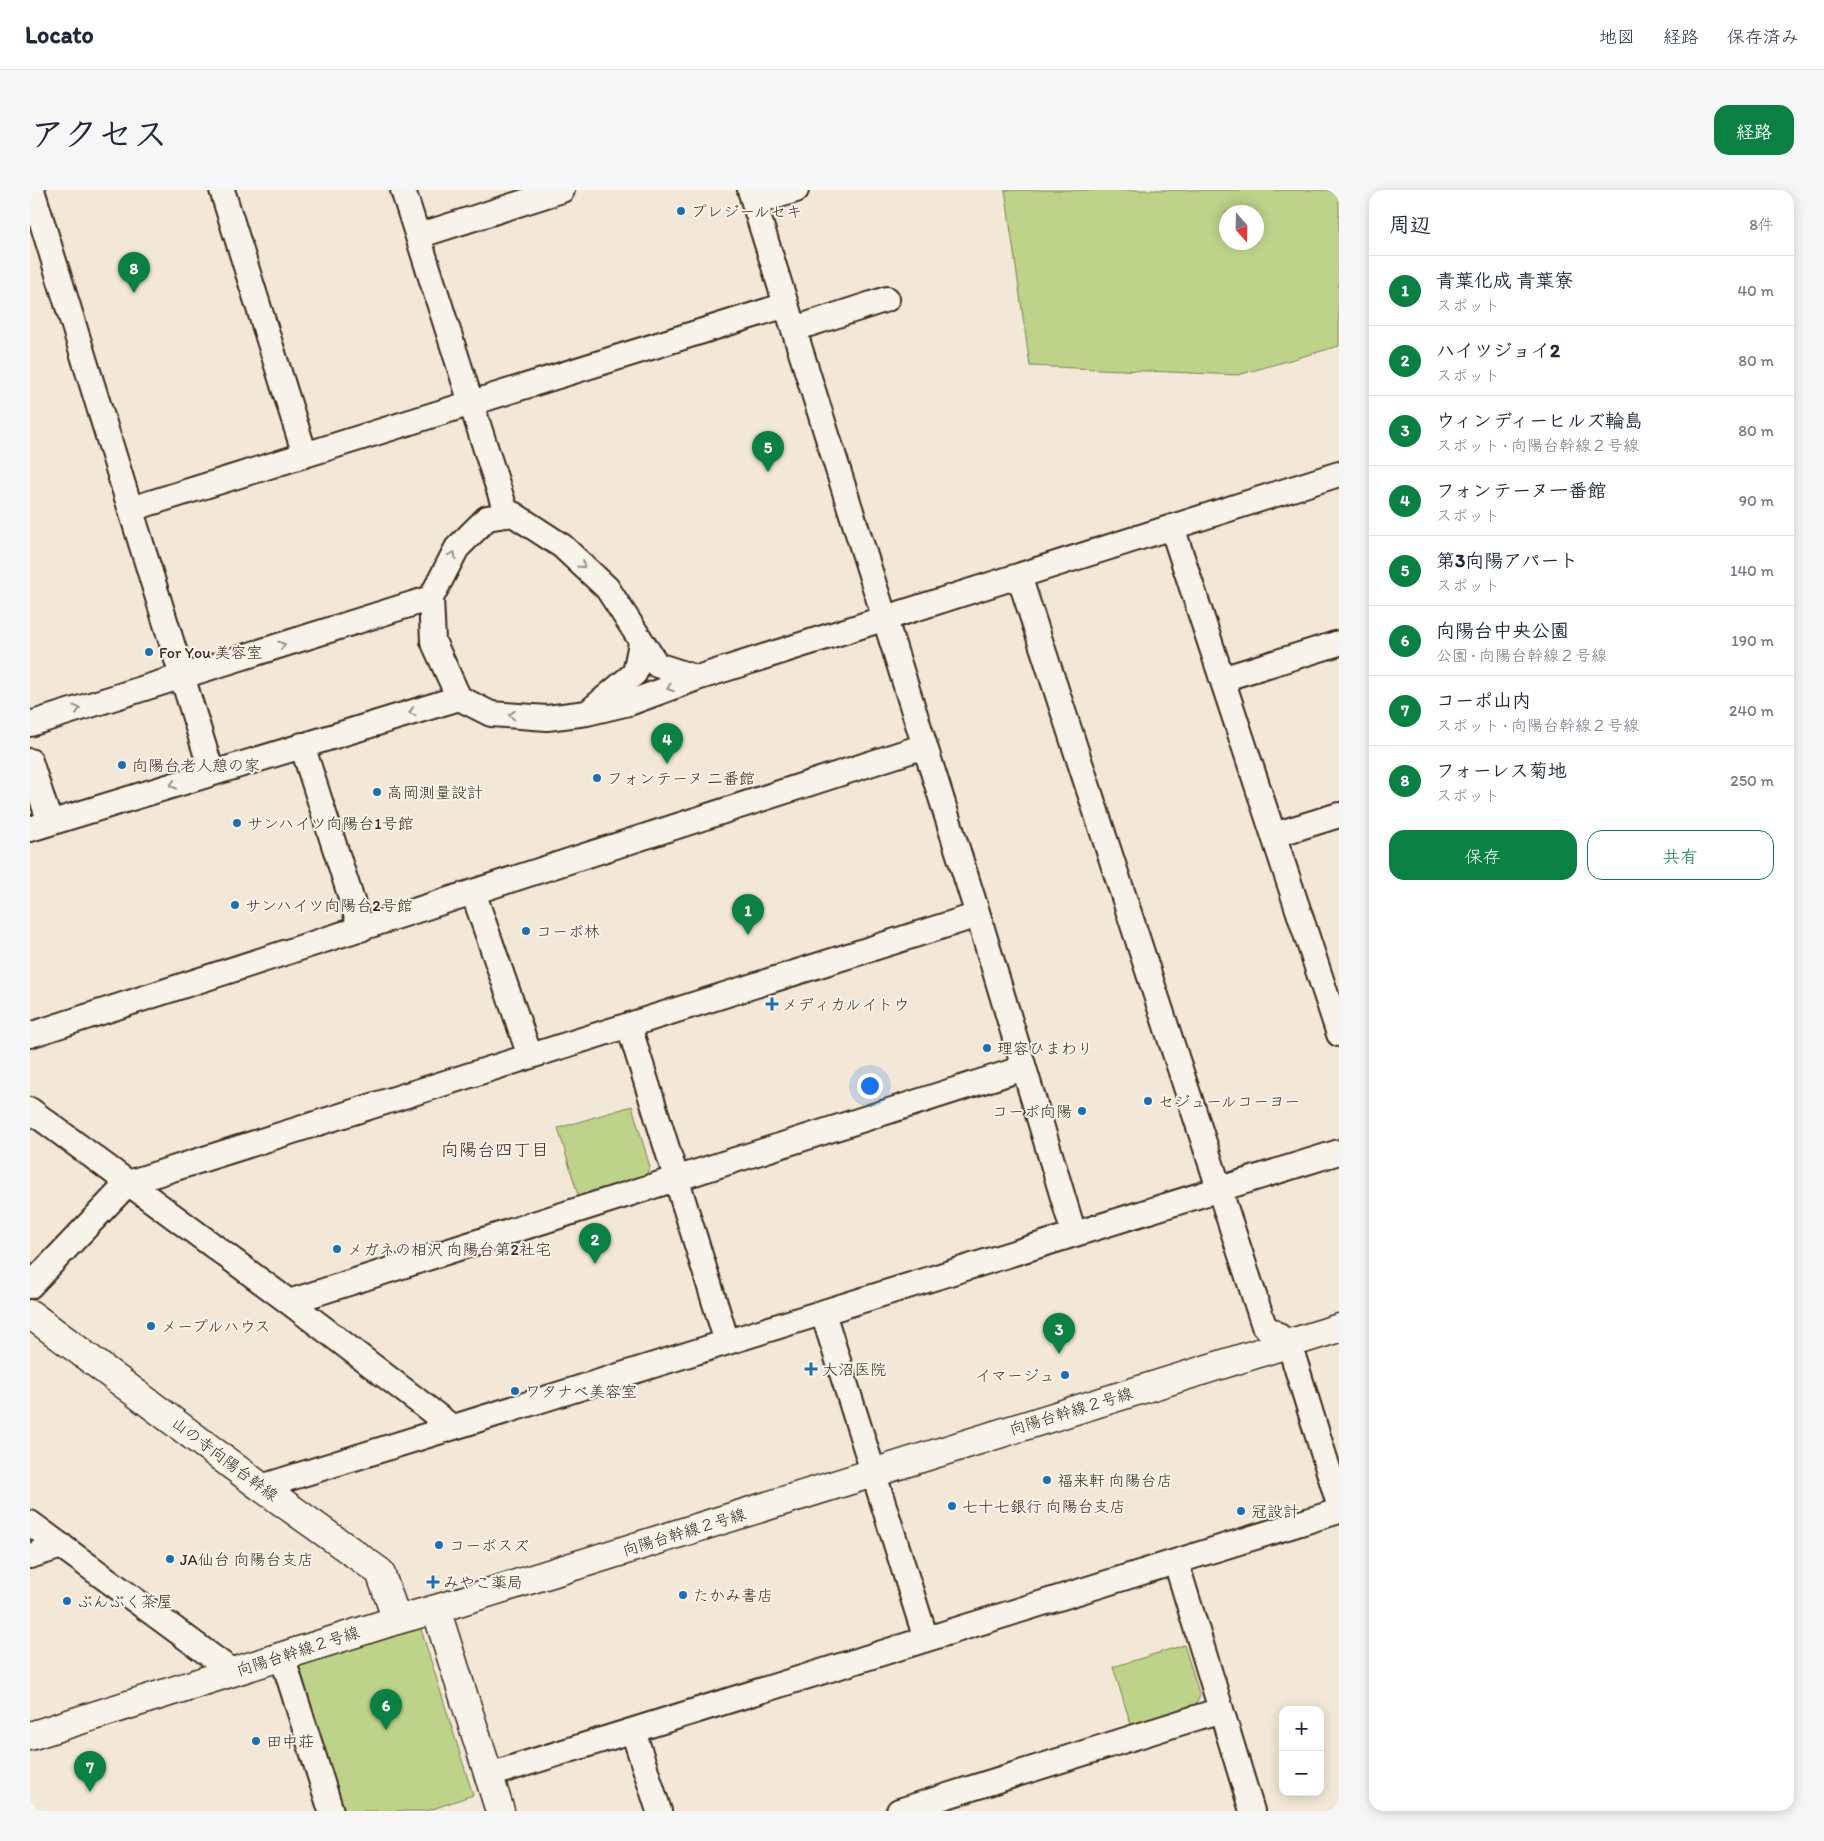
<!DOCTYPE html>
<html lang="ja">
<meta charset="utf-8">
<style>
body{margin:0;font-family:Itim,"Klee One",sans-serif;background:#f6f6f7;color:#1f2937}
.controls{position:absolute;right:15px;bottom:15px;display:grid;overflow:hidden;border-radius:10px;box-shadow:0 2px 12px #0003}
.controls button{width:45px;height:45px;display:grid;place-items:center;padding:0;border:0;border-bottom:1px solid #e0e1e3;background:#fff;color:#1f2937;font:25px sans-serif}
.compass{position:absolute;left:1189px;top:15px;width:45px;height:45px;border-radius:50%;background:#fff;box-shadow:0 2px 12px #0003;rotate:160deg}
.you{position:absolute;left:839px;top:895px;width:18px;height:18px;margin:-12px;border:4px solid #fff;border-radius:50%;background:#1a73e8;box-shadow:0 0 0 8px #1a73e833}
.badge{display:grid;place-items:center;width:32px;height:32px;border-radius:50%;background:#0b8043;color:#fff;font-size:16px;font-weight:700}
.pin{position:absolute;translate:-50% -41px;filter:drop-shadow(0 1px 2px #0008)}
.pin::after{content:'';position:absolute;top:26px;width:18px;height:15px;background:inherit;clip-path:polygon(0 0,100% 0,50% 100%)}
.list{margin:0;padding:0;list-style:none}
h2{display:flex;justify-content:space-between;align-items:center;height:65px;margin:0;padding:0 20px;font-size:21px}
h2 small{font-size:16px;font-weight:400;color:#747a83}
.list li{display:grid;grid-template-columns:32px 1fr auto;gap:15px;align-items:center;box-sizing:border-box;height:70px;padding:0 20px;border-top:1px solid #e0e1e3}
.list b{display:block;font-size:19px;white-space:nowrap}
.list p{margin:0;font-size:16px;white-space:nowrap;color:#747a83}
.list em{font-size:16px;font-style:normal;color:#747a83}
.actions{display:flex;gap:10px;padding:15px 20px}
.actions a{flex:1;padding:11px 0;border:1px solid #0b8043;border-radius:15px;text-align:center;font-size:18px;color:#0b8043}
.actions .main{background:#0b8043;color:#fff}
.map{position:relative;flex:none;width:1309px;height:1621px;overflow:hidden;border-radius:15px}
header{display:flex;align-items:center;gap:30px;box-sizing:border-box;height:70px;padding:0 25px;background:#fff;border-bottom:1px solid #e0e1e3}
header strong{font-size:24px}
nav{display:flex;gap:28px;margin-inline-start:auto;font-size:18px}
.intro{display:flex;align-items:center;justify-content:space-between;box-sizing:border-box;height:120px;padding:0 30px}
h1{margin:0;font-size:35px}
.button{padding:12px 22px;border-radius:15px;background:#0b8043;color:#fff;font-size:18px;font-weight:700}
main{display:flex;gap:30px;padding:0 30px}
aside{flex:1;background:#fff;border-radius:15px;box-shadow:0 2px 12px #0003}
.map>svg:first-child{display:block}
.green{fill:#bcd389;stroke:#7c7e54;fill-rule:evenodd}
.lines{fill:none;stroke-linecap:round;stroke-linejoin:round}
.street-casing{stroke:#3b2a1e;stroke-width:28}
.secondary-casing{stroke:#3b2a1e;stroke-width:31}
.street{stroke:#f7f3e8;stroke-width:24}
.secondary{stroke:#f7f3e8;stroke-width:28}
.oneway{stroke:#998e83}
.poi-dot{fill:#1f6fb2;stroke:#f7f3e8;stroke-width:2}
.labels{text-anchor:middle;dominant-baseline:central;stroke-width:4;stroke-linejoin:round;paint-order:stroke}
.poi-label{font-size:16px;fill:#3b2a1e;stroke:#f7f3e8;text-anchor:start}
.street-label{font-size:16px;fill:#3b2a1e;stroke:#f7f3e8}
.neighbourhood-label{font-size:18px;fill:#3b2a1e;stroke:#f7f3e8}
</style>
<header>
<strong>Locato</strong>
<nav><a>地図</a><a>経路</a><a>保存済み</a></nav>
</header>
<div class="intro"><h1>アクセス</h1><a class="button">経路</a></div>
<main>
<div class="map">
<svg width="1309" height="1621" viewBox="0 0 1309 1621">
<rect width="100%" height="100%" fill="#f3e8d7"/>
<filter id="ink" filterUnits="userSpaceOnUse"><feTurbulence type="fractalNoise" baseFrequency=".02" numOctaves="2"/><feDisplacementMap in="SourceGraphic" scale="10" xChannelSelector="R" yChannelSelector="G"/><feConvolveMatrix kernelMatrix="1 2 1 2 8 2 1 2 1" color-interpolation-filters="sRGB"/></filter>
<g filter="url(#ink)">
<!-- green -->
<path class="green" d="M975,0H1309V156L1208,185L1000,176ZM1226,22V52H1196V22Z
M602,916L620,977L616,985L548,1005L528,938Z
M390,1436L443,1605L397,1621H314L268,1475Z
M1154,1455L1170,1506L1164,1518L1102,1538L1083,1477Z"/>
<g class="lines">
<!-- street casing -->
<g class="street-casing">
<path id="street" d="M2,0L182,583
M192,0L275,265
M373,0L477,325
M720,0L948,725L1044,1044
M724,13L766,0
M388,46L532,0
M764,139L857,109
M101,319L756,115
M1142,337L1309,844
M989,386L1234,1136L1259,1153L1309,1314
M667,488L1309,284
M1192,489L1309,453
M561,520L605,483L611,453
M0,534L401,408L427,358L457,328L483,324L532,356L577,398L627,475L667,488L599,513L557,523L517,528L461,524L429,508L403,451L401,408
M272,555L331,739
M0,571L20,633
M0,639L429,508
M1244,645L1309,625
M443,702L500,866
M599,836L697,1152
M0,845L895,556
M0,920L259,1112L422,1237
M0,1096L98,993L948,725
M259,1112L994,878
M793,1123L896,1449
M231,1297L1309,962
M0,1333L203,1482
M0,1366L32,1356
M1146,1372L1222,1621
M252,1466L301,1621
M603,1541L629,1621
M459,1585L1309,1321
M869,1621L1191,1520"/>
</g>
<!-- secondary casing -->
<g class="secondary-casing">
<path id="secondary" d="M0,1124L231,1297L350,1382L367,1430
M406,1419L470,1621
M0,1546L367,1430L406,1419L1309,1138"/>
</g>
<!-- street -->
<use href="#street" class="street"/>
<!-- secondary -->
<use href="#secondary" class="secondary"/>
</g>
<!-- one-way arrows -->
<defs><path id="oneway-chevron" d="M-2-3.5L2.5 0L-2 3.5" fill="none" stroke-width="1.6" stroke-linecap="round" stroke-linejoin="round" transform="scale(1.25)"/></defs>
<g class="oneway">
<use href="#oneway-chevron" transform="translate(423 365) rotate(-62)"/>
<use href="#oneway-chevron" transform="translate(552 375) rotate(43)"/>
<use href="#oneway-chevron" transform="translate(252 455) rotate(-17)"/>
<use href="#oneway-chevron" transform="translate(640 498) rotate(160)"/>
<use href="#oneway-chevron" transform="translate(47 519) rotate(-17)"/>
<use href="#oneway-chevron" transform="translate(382 522) rotate(163)"/>
<use href="#oneway-chevron" transform="translate(482 525) rotate(-176)"/>
<use href="#oneway-chevron" transform="translate(143 595) rotate(163)"/>
</g>
</g>
<!-- markers -->
<g class="poi-dot">
<circle cx="651" cy="21" r="5"/>
<circle cx="119" cy="462" r="5"/>
<circle cx="92" cy="575" r="5"/>
<circle cx="567" cy="588" r="5"/>
<circle cx="347" cy="602" r="5"/>
<circle cx="207" cy="633" r="5"/>
<circle cx="205" cy="715" r="5"/>
<circle cx="496" cy="741" r="5"/>
<path d="M739.5 806.5h5v5h5v5h-5v5h-5v-5h-5v-5h5z"/>
<circle cx="957" cy="858" r="5"/>
<circle cx="1118" cy="911" r="5"/>
<circle cx="1052" cy="921" r="5"/>
<circle cx="307" cy="1059" r="5"/>
<circle cx="121" cy="1136" r="5"/>
<path d="M778.5 1171.5h5v5h5v5h-5v5h-5v-5h-5v-5h5z"/>
<circle cx="1035" cy="1185" r="5"/>
<circle cx="485" cy="1201" r="5"/>
<circle cx="1017" cy="1290" r="5"/>
<circle cx="922" cy="1316" r="5"/>
<circle cx="1211" cy="1321" r="5"/>
<circle cx="409" cy="1355" r="5"/>
<circle cx="140" cy="1369" r="5"/>
<path d="M400.5 1384.5h5v5h5v5h-5v5h-5v-5h-5v-5h5z"/>
<circle cx="653" cy="1405" r="5"/>
<circle cx="37" cy="1411" r="5"/>
<circle cx="226" cy="1551" r="5"/>
</g>
<g class="labels">
<!-- poi labels -->
<g class="poi-label">
<text x="661" y="21">プレジールセキ</text>
<text x="129" y="462">For You 美容室</text>
<text x="102" y="575">向陽台老人憩の家</text>
<text x="577" y="588">フォンテーヌ 二番館</text>
<text x="357" y="602">高岡測量設計</text>
<text x="217" y="633">サンハイツ向陽台1号館</text>
<text x="215" y="715">サンハイツ向陽台2号館</text>
<text x="506" y="741">コーポ林</text>
<text x="752" y="814">メディカルイトウ</text>
<text x="967" y="858">理容ひまわり</text>
<text x="1128" y="911">セジュールコーヨー</text>
<text x="1042" y="921" text-anchor="end">コーポ向陽</text>
<text x="317" y="1059">メガネの相沢 向陽台第2社宅</text>
<text x="131" y="1136">メープルハウス</text>
<text x="792" y="1179">大沼医院</text>
<text x="1025" y="1185" text-anchor="end">イマージュ</text>
<text x="495" y="1201">ワタナベ美容室</text>
<text x="1027" y="1290">福来軒 向陽台店</text>
<text x="932" y="1316">七十七銀行 向陽台支店</text>
<text x="1221" y="1321">冠設計</text>
<text x="419" y="1355">コーポスズ</text>
<text x="150" y="1369">JA仙台 向陽台支店</text>
<text x="413" y="1392">みやこ薬局</text>
<text x="663" y="1405">たかみ書店</text>
<text x="47" y="1411">ぶんぶく茶屋</text>
<text x="236" y="1551">田中荘</text>
</g>
<!-- street labels -->
<g class="street-label">
<text transform="translate(1041 1221) rotate(-17)">向陽台幹線２号線</text>
<text transform="translate(195 1269) rotate(37)">山の寺向陽台幹線</text>
<text transform="translate(654 1342) rotate(-17)">向陽台幹線２号線</text>
<text transform="translate(268 1461) rotate(-18)">向陽台幹線２号線</text>
</g>
<!-- neighbourhood labels -->
<g class="neighbourhood-label">
<text x="465" y="960">向陽台四丁目</text>
</g>
</g>
</svg>
<div class="controls">
<button>+</button>
<button>−</button>
</div>
<svg class="compass" viewBox="-18 -18 36 36"><path d="M0-13l5 13h-10z" fill="#e53935"/><path d="M0 13l5-13h-10z" fill="#747a83"/></svg>
<div class="you"></div>
<div class="pin badge" style="left:718px;top:745px">1</div>
<div class="pin badge" style="left:565px;top:1074px">2</div>
<div class="pin badge" style="left:1029px;top:1164px">3</div>
<div class="pin badge" style="left:637px;top:574px">4</div>
<div class="pin badge" style="left:738px;top:282px">5</div>
<div class="pin badge" style="left:356px;top:1540px">6</div>
<div class="pin badge" style="left:60px;top:1602px">7</div>
<div class="pin badge" style="left:104px;top:103px">8</div>
</div>
<aside>
<h2>周辺<small>8件</small></h2>
<ul class="list">
<li><span class="badge">1</span><div><b>青葉化成 青葉寮</b><p>スポット</p></div><em>40 m</em></li>
<li><span class="badge">2</span><div><b>ハイツジョイ2</b><p>スポット</p></div><em>80 m</em></li>
<li><span class="badge">3</span><div><b>ウィンディーヒルズ輪島</b><p>スポット · 向陽台幹線２号線</p></div><em>80 m</em></li>
<li><span class="badge">4</span><div><b>フォンテーヌ一番館</b><p>スポット</p></div><em>90 m</em></li>
<li><span class="badge">5</span><div><b>第3向陽アパート</b><p>スポット</p></div><em>140 m</em></li>
<li><span class="badge">6</span><div><b>向陽台中央公園</b><p>公園 · 向陽台幹線２号線</p></div><em>190 m</em></li>
<li><span class="badge">7</span><div><b>コーポ山内</b><p>スポット · 向陽台幹線２号線</p></div><em>240 m</em></li>
<li><span class="badge">8</span><div><b>フォーレス菊地</b><p>スポット</p></div><em>250 m</em></li>
</ul>
<div class="actions"><a class="main">保存</a><a>共有</a></div>
</aside>
</main>
